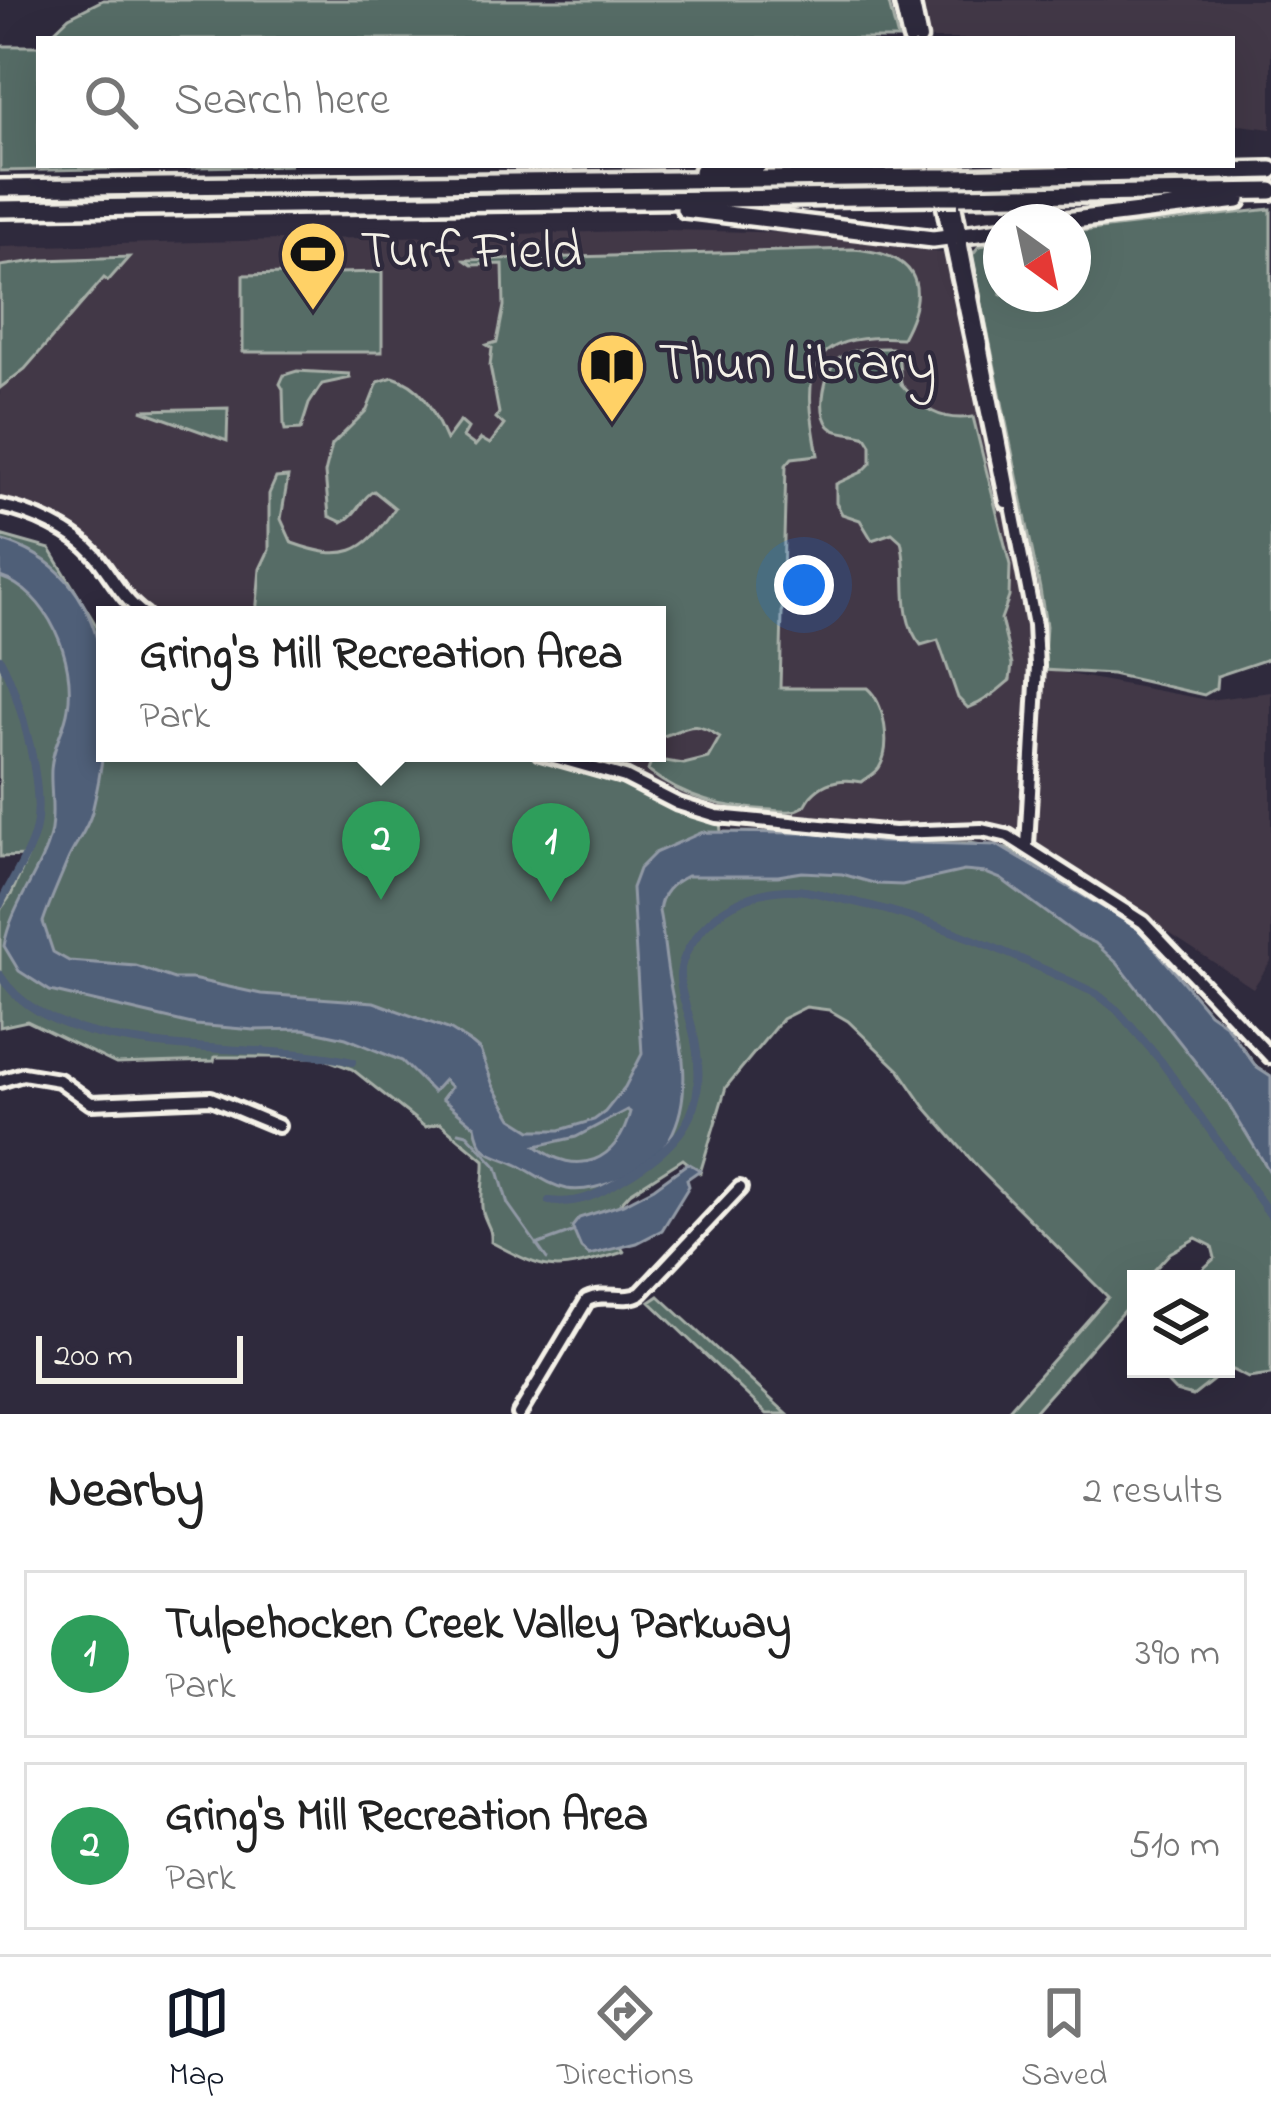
<!DOCTYPE html>
<style>
body{margin:0;font-family:"Indie Flower",sans-serif;background:#f6f6f6;color:#222}
.controls{position:absolute;right:36px;bottom:36px;display:grid;overflow:hidden;border-radius:0px;box-shadow:0 12px 48px #0002}
.controls button{width:108px;height:108px;display:grid;place-items:center;padding:0;border:0;border-bottom:3px solid #e0e0e0;background:#fff;color:#222;font:60px sans-serif}
.compass{position:absolute;left:983px;top:204px;width:108px;height:108px;border-radius:50%;background:#fff;box-shadow:0 12px 48px #0002;rotate:147deg}
.scale{position:absolute;left:36px;bottom:30px;width:207px;box-sizing:border-box;padding-left:12px;border:6px solid #f4f1e8;border-top:0;font-size:33px;line-height:42px;white-space:nowrap;color:#f4f1e8;-webkit-text-stroke:9px #2f2a3d;paint-order:stroke}
.you{position:absolute;left:804px;top:585px;width:42px;height:42px;margin:-30px;border:9px solid #fff;border-radius:50%;background:#1a73e8;box-shadow:0 0 0 18px #1a73e833}
.badge{display:grid;place-items:center;width:78px;height:78px;border-radius:50%;background:#111827;color:#fff;font-size:39px;font-weight:700}
.pin{position:absolute;translate:-50% -99px;filter:drop-shadow(0 3px 6px #0008)}
.pin::after{content:'';position:absolute;top:63px;width:42px;height:36px;background:inherit;clip-path:polygon(0 0,100% 0,50% 100%)}
.popup{position:absolute;left:96px;top:606px;width:570px;height:156px;box-sizing:border-box;display:grid;place-content:center;border-radius:0px;background:#fff;filter:drop-shadow(0 3px 9px #0005);font-size:39px;white-space:nowrap;color:#767676}
.popup b{font-size:45px;color:#222}
.popup::after{content:'';position:absolute;left:50%;top:100%;margin-left:-24px;border:24px solid transparent;border-top-color:#fff}
.list{margin:0;padding:0;list-style:none}
h2{display:flex;justify-content:space-between;align-items:center;height:156px;margin:0;padding:0 48px;font-size:51px}
h2 small{font-size:39px;font-weight:400;color:#767676}
.list li{display:grid;grid-template-columns:78px 1fr auto;gap:36px;align-items:center;box-sizing:border-box;height:168px;margin:0 24px 24px;padding:0 24px;border:3px solid #e0e0e0;border-radius:0px}
.list b{display:block;font-size:45px;white-space:nowrap}
.list p{margin:0;font-size:39px;white-space:nowrap;color:#767676}
.list em{font-size:39px;font-style:normal;color:#767676}
.icon{flex:none;width:66px;height:66px;fill:none;stroke:currentColor;stroke-width:2;stroke-linecap:round;stroke-linejoin:round}
.map{position:relative;flex:none;width:1271px;height:1414px;overflow:hidden}
.search{position:absolute;background:#fff;box-shadow:0 12px 48px #0002;left:36px;right:36px;top:36px;height:132px;display:flex;align-items:center;gap:30px;box-sizing:border-box;padding:0 42px;border-radius:0px;color:#767676;font-size:45px}
.sheet{height:540px;background:#fff}
nav{display:flex;justify-content:space-around;align-items:center;box-sizing:border-box;height:168px;border-top:3px solid #e0e0e0;background:#fff;font-size:33px;color:#767676}
nav a{display:grid;justify-items:center;gap:6px}
nav .on{color:#111827}
.map>svg:first-child{display:block}
.built{fill:#423847}
.green{fill:#576c66;stroke:#a6aea7;stroke-width:3}
.water{fill:#4f5e78;stroke:#9199a5;stroke-width:3;fill-rule:evenodd}
.lines{fill:none;stroke-linecap:round;stroke-linejoin:round}
.stream{stroke:#9199a5;stroke-width:3}
.canal{stroke:#4f5e78;stroke-width:8}
.minor-casing{stroke:#f4f1e8;stroke-width:20}
.major-casing{stroke:#f4f1e8;stroke-width:21}
.highway-casing{stroke:#f4f1e8;stroke-width:24}
.minor{stroke:#2f2a3d;stroke-width:10}
.major{stroke:#2f2a3d;stroke-width:12}
.highway{stroke:#2f2a3d;stroke-width:15}
.highway-bridge-casing{stroke:#f4f1e8;stroke-width:24;stroke-linecap:butt}
.highway-bridge{stroke:#2f2a3d;stroke-width:15}
.labels{text-anchor:middle;dominant-baseline:central;stroke-width:9;stroke-linejoin:round;paint-order:stroke}
.poi-label{font-size:54px;fill:#f4f1e8;stroke:#2f2a3d;text-anchor:start}
</style>
<div class="map">
<svg width="1271" height="1414" viewBox="0 0 1271 1414">
<rect width="100%" height="100%" fill="#2f2a3d"/>
<filter id="ink" filterUnits="userSpaceOnUse"><feTurbulence type="fractalNoise" baseFrequency=".00833" numOctaves="2"/><feDisplacementMap in="SourceGraphic" scale="24" xChannelSelector="R" yChannelSelector="G"/><feConvolveMatrix kernelMatrix="1 2 1 2 8 2 1 2 1" color-interpolation-filters="sRGB"/></filter>
<g filter="url(#ink)">
<!-- built -->
<path class="built" d="M922,0H1271V129L1232,124V39H930Z
M669,230L796,233L943,253L1023,597L1031,667L1208,700L1271,692V961L1253,988L1007,827L991,823L902,824L719,810L672,793L630,769L571,753H657V615H163L139,602L98,543L87,535L27,503L0,496V247Z"/>
<!-- green -->
<path class="green" d="M103,0H888L898,39H46L69,17Z
M0,46H39V165H291L0,171Z
M1271,209V658L1217,676L1216,688L1204,695L1112,674L1043,670L1046,626L1040,589L972,255L979,246L1001,243V294H1073V232Z
M852,249C913,253 933,281 902,338C804,332 802,372 818,455L792,458L786,465L780,688H867C885,703 892,747 879,768C875,774 868,777 862,782C844,778 825,780 811,796C805,804 808,805 799,809C791,813 780,811 771,810C724,808 686,800 648,771L652,759L684,764L708,758L720,737C690,717 687,730 657,738V615H256L260,569L269,550V494L276,478L288,477L281,519L292,543C345,562 363,555 395,508L374,491C361,497 358,515 342,522L329,516L325,473L332,445L367,410L378,382L393,377C426,387 433,412 446,440L460,421L468,428L463,437L475,446L481,439L490,444L504,425L496,418L499,413L490,366L492,348L487,345L497,342L504,306L503,264L472,265L465,260Z
M129,257L108,281L104,278L25,369L0,388V266L43,260Z
M382,272V352H243V275Z
M892,348L898,351L901,384C923,409 940,422 973,417L1010,565L1009,597L1001,619L1012,665L1010,680C996,692 985,702 968,708L958,698L938,640L921,645C896,615 910,575 901,541L892,533L872,540L860,520L842,514L836,503V484L862,472L871,463V445L866,437C855,432 837,435 829,426C823,418 822,407 823,398C828,352 850,347 892,348Z
M297,371L349,374L350,378L322,384L309,404L301,429L285,430L284,425L283,389L280,384L284,375Z
M228,408L227,441L141,410Z
M0,535L50,549L105,640V753H516L610,777L645,791L675,809L720,822L721,832L812,833L879,842L970,843L1007,849L1137,927L1209,1013L1225,1024L1257,1068L1271,1077V1375L1248,1378L1232,1370L1221,1374L1193,1396L1175,1391L1156,1371L1226,1369V1279H1192L1215,1258L1212,1246L1196,1238L1170,1253L1146,1279H1136L1135,1298L1032,1414H1005L1108,1297L981,1171L925,1107L900,1071L848,1021L829,1010L806,1007L782,1019L726,1087L700,1173L683,1159L630,1193L605,1221L624,1252C556,1271 554,1276 491,1242C492,1228 487,1226 483,1213C479,1199 485,1176 484,1160L440,1123L425,1127L352,1069L320,1057H215L214,1061L116,1064L27,1021L0,1027V910L11,895L28,856L0,857Z
M659,1296L787,1414H767L650,1302Z"/>
<!-- water -->
<path class="water" d="M0,540C122,574 115,716 92,812C87,831 74,845 67,862C59,882 50,901 43,922L53,952L69,961L136,966L174,979H192L261,994L374,1002L451,1030L473,1044L480,1050L493,1085L512,1118L531,1130H560L594,1120L605,1112L625,1087L642,1054L632,888L639,869L655,853L703,832L812,833L879,842L997,845L1137,927L1209,1013L1225,1024L1257,1068L1271,1077V1174L1227,1102L1118,964L1095,943L1077,935L1001,879L986,873L964,871L902,885L877,884L842,874L802,872L778,876H687C671,884 661,893 659,911C664,935 665,960 670,984C679,1032 696,1091 670,1138C655,1166 599,1195 567,1189C548,1185 534,1173 518,1165C493,1153 481,1158 475,1126L442,1099L451,1087L444,1080L433,1092L402,1061L346,1038L304,1029L254,1030L196,1025L50,991L19,971L4,946C11,905 41,872 50,835C55,813 50,791 51,770C52,746 65,730 68,708C76,660 48,592 0,577ZM627,1110L630,1112C618,1162 577,1178 536,1146L576,1137Z
M688,1163L700,1170L687,1179L689,1186L662,1230L637,1243L589,1255L581,1248L572,1227L579,1218L623,1204L654,1188Z"/>
<g class="lines">
<!-- stream -->
<path class="stream" d="M459,1132L467,1134L497,1167L508,1204L547,1259
M536,1245L572,1232"/>
<!-- canal -->
<path class="canal" d="M0,659C21,697 47,792 34,835C27,859 10,882 0,905
M0,975C57,1068 258,1038 352,1062
M549,1201C580,1205 599,1194 625,1178C690,1139 711,1102 692,1027C688,1010 679,991 680,974C682,955 693,940 705,926C726,904 756,891 787,890C806,889 822,895 841,899C930,917 1015,955 1097,994L1117,1010L1161,1061L1271,1216"/>
<!-- minor casing -->
<g class="minor-casing">
<path id="minor" d="M960,235L1035,625L1037,666L1027,846
M950,237L1006,502
M0,506C31,512 74,531 95,555C112,576 122,599 145,615
M540,753L625,777L678,804L717,816L894,833L982,830L1008,836L1143,922L1271,1057
M0,1081L23,1074L59,1080L91,1103L211,1098L278,1126
M519,1414L587,1300C606,1291 625,1303 641,1293L740,1188"/>
</g>
<!-- major casing -->
<g class="major-casing">
<path id="major" d="M901,0L910,39
M912,0L920,39
M936,165L950,237
M946,165L960,235"/>
</g>
<!-- highway casing -->
<g class="highway-casing">
<path id="highway" d="M702,171L758,165
M953,177L1271,170
M0,188L931,177
M958,196L1271,191
M0,209L935,196
M685,209L933,239L1001,230
M1057,222L1238,200"/>
</g>
<!-- minor -->
<use href="#minor" class="minor"/>
<!-- major -->
<use href="#major" class="major"/>
<!-- highway -->
<use href="#highway" class="highway"/>
<!-- highway-bridge casing -->
<g class="highway-bridge-casing">
<path id="highway-bridge" d="M931,177H953
M935,196H958"/>
</g>
<!-- highway-bridge -->
<use href="#highway-bridge" class="highway-bridge"/>
</g>
</g>
<!-- icons -->
<defs>
<g id="stadium-pin" transform="scale(3.45)"><path d="M0 17L-7.5 6A9.5 9.5 0 1 1 7.5 6Z" fill="#ffd166" stroke="#2f2a3d"/><path d="M0-5a6.5 5 0 1 0 0 10a6.5 5 0 1 0 0-10ZM-3.5-1.8h7v3.6h-7Z" fill="#111"/></g>
<g id="library-pin" transform="scale(3.45)"><path d="M0 17L-7.5 6A9.5 9.5 0 1 1 7.5 6Z" fill="#ffd166" stroke="#2f2a3d"/><path d="M-6-4Q-3-5.5-.7-3.5V5Q-3 3-6 4ZM6-4Q3-5.5 .7-3.5V5Q3 3 6 4Z" fill="#111"/></g>
</defs>
<g fill-rule="evenodd">
<use href="#stadium-pin" x="313" y="254"/>
<use href="#library-pin" x="612" y="366"/>
</g>
<g class="labels">
<!-- poi labels -->
<g class="poi-label">
<text x="360" y="254">Turf Field</text>
<text x="658" y="366">Thun Library</text>
</g>
</g>
</svg>
<div class="controls">
<button><svg class="icon" aria-label="layers" viewBox="0 0 24 24"><path d="M12 4l9 5-9 5-9-5zM3 14l9 5 9-5"/></svg></button>
</div>
<svg class="compass" viewBox="-18 -18 36 36"><path d="M0-13l5 13h-10z" fill="#e53935"/><path d="M0 13l5-13h-10z" fill="#767676"/></svg>
<div class="scale">200 m</div>
<div class="you"></div>
<div class="pin badge" style="left:551px;top:902px;background:#2e9e5b">1</div>
<div class="pin badge" style="left:381px;top:900px;background:#2e9e5b">2</div>
<div class="popup"><b>Gring's Mill Recreation Area</b>Park</div>
<div class="search"><svg class="icon" aria-label="search" viewBox="0 0 24 24"><circle cx="10" cy="10" r="6"/><path d="M15 15l6 6"/></svg>Search here</div>
</div>
<section class="sheet">
<h2>Nearby<small>2 results</small></h2>
<ul class="list">
<li><span class="badge" style="background:#2e9e5b">1</span><div><b>Tulpehocken Creek Valley Parkway</b><p>Park</p></div><em>390 m</em></li>
<li><span class="badge" style="background:#2e9e5b">2</span><div><b>Gring's Mill Recreation Area</b><p>Park</p></div><em>510 m</em></li>
</ul>
</section>
<nav>
<a class="on"><svg class="icon" aria-label="map" viewBox="0 0 24 24"><path d="M3 6l6-2 6 2 6-2v14l-6 2-6-2-6 2zM9 4v14M15 6v14"/></svg>Map</a>
<a><svg class="icon" aria-label="directions" viewBox="0 0 24 24"><path d="M12 3l9 9-9 9-9-9zM9 14v-3h6M13 9l2 2-2 2"/></svg>Directions</a>
<a><svg class="icon" aria-label="saved" viewBox="0 0 24 24"><path d="M7 4h10v16l-5-4-5 4z"/></svg>Saved</a>
</nav>
